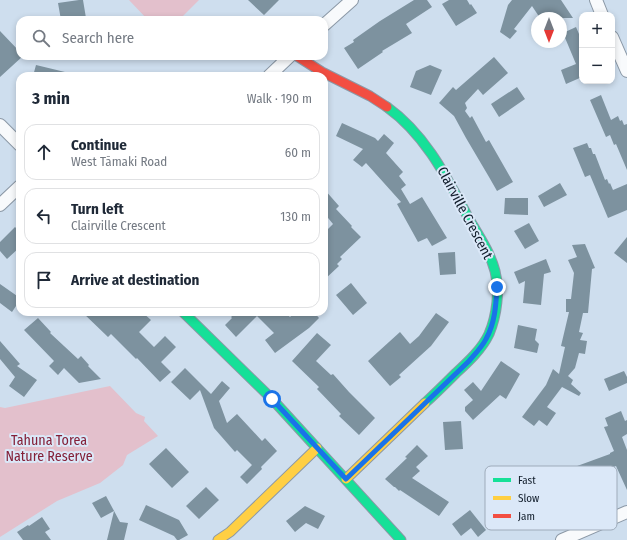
<!DOCTYPE html>
<meta charset="utf-8">
<style>
body{margin:0;font-family:"Fira Sans Condensed",sans-serif;background:#f2f2f3;color:#1f2937}
.controls{position:absolute;right:12px;top:12px;display:grid;overflow:hidden;border-radius:8px;box-shadow:0 2px 6px #0003}
.controls button{width:36px;height:36px;display:grid;place-items:center;padding:0;border:0;border-bottom:1px solid #e0e1e3;background:#fff;color:#1f2937;font:20px sans-serif}
.compass{position:absolute;left:531px;top:12px;width:36px;height:36px;border-radius:50%;background:#fff;box-shadow:0 2px 6px #0003;rotate:180deg}
.stop{position:absolute;width:12px;height:12px;margin:-9px;border:3px solid #1a73e8;border-radius:50%;background:#fff}
.stop.end{background:#1a73e8;border-color:#fff;box-shadow:0 1px 4px #0008}
.list{margin:0;padding:0;list-style:none}
h2{display:flex;justify-content:space-between;align-items:center;height:52px;margin:0;padding:0 16px;font-size:17px}
h2 small{font-size:13px;font-weight:400;color:#747a83}
.list li{display:grid;grid-template-columns:26px 1fr auto;gap:12px;align-items:center;box-sizing:border-box;height:56px;margin:0 8px 8px;padding:0 8px;border:1px solid #e0e1e3;border-radius:12px}
.list b{display:block;font-size:15px;white-space:nowrap}
.list p{margin:0;font-size:13px;white-space:nowrap;color:#747a83}
.list em{font-size:13px;font-style:normal;color:#747a83}
.icon{flex:none;width:22px;height:22px;fill:none;stroke:currentColor;stroke-width:2;stroke-linecap:round;stroke-linejoin:round}
.map{position:relative;flex:none;width:627px;height:540px;overflow:hidden}
.search{position:absolute;background:#fff;box-shadow:0 2px 6px #0003;left:16px;top:16px;width:312px;height:44px;display:flex;align-items:center;gap:10px;box-sizing:border-box;padding:0 14px;border-radius:12px;color:#747a83;font-size:15px}
.panel{position:absolute;background:#fff;box-shadow:0 2px 6px #0003;left:16px;top:72px;width:312px;height:244px;border-radius:12px}
.map>svg:first-child{display:block}
.green{fill:#e3c0cc}
.building{fill:#7d929f}
.lines{fill:none;stroke-linecap:round;stroke-linejoin:round}
.street-casing{stroke:#8b98a6;stroke-width:14}
.fast-casing{stroke:#8b98a6;stroke-width:11}
.slow-casing{stroke:#8b98a6;stroke-width:11}
.jam-casing{stroke:#8b98a6;stroke-width:11}
.street{stroke:#f8fafc;stroke-width:12}
.fast{stroke:#16e098;stroke-width:9}
.slow{stroke:#ffcf43;stroke-width:9}
.jam{stroke:#f24e42;stroke-width:9}
.route{stroke:#1a73e8;stroke-width:5}
.labels{text-anchor:middle;dominant-baseline:central;stroke-width:4;stroke-linejoin:round;paint-order:stroke}
.street-label{font-size:14px;fill:#111d2b;stroke:#dbe8f8}
.park-label{font-size:14px;fill:#842038;stroke:#dbe8f8}
.key{fill:#dbe8f8;stroke:#9eabba;stroke-width:1}
.key-label{font-size:11px;fill:#111d2b}
</style>
<div class="map">
<svg width="627" height="540" viewBox="0 0 627 540">
<rect width="100%" height="100%" fill="#cedeee"/>
<!-- green -->
<path class="green" d="M129,0H199L179,20H148Z
M110,386L136,413L145,417L144,421L158,436L127,455L123,465L100,483L57,501L0,537V407L5,408Z"/>
<!-- building -->
<path class="building" d="M79,0H83L86,18L75,20H61L58,3Z
M248,0H279L264,15Z
M414,0H427L432,7L406,24L412,33L382,51L383,52L358,69L344,48L354,42L353,40L380,21Z
M449,0H467L470,5L471,4L477,13L456,26L442,4Z
M512,0H561L573,18H540L532,6L514,29L517,31L510,39L500,32L508,5Z
M576,27L582,41V77L566,84L561,70L576,64L563,33Z
M0,31L20,52V56H23L0,77Z
M494,57L508,73L483,95L478,89L465,103L467,108L465,111L470,118L472,116L486,142L489,140L513,182L497,191L489,177L466,138L454,116L439,103L453,87L456,90Z
M36,65L65,72L64,76H33Z
M430,65L442,70L431,95L410,87L416,71Z
M517,87L525,99L499,117L491,104Z
M601,95L611,120L618,116L620,121L622,120L624,125L627,124V170L616,144L614,145L610,135L606,137L590,100Z
M342,123L375,138L378,141L384,134L394,143L386,153L403,172L399,176L406,185L401,189L410,204L422,197L447,238L432,246L427,238L418,242L397,204L401,202L366,163L362,167L353,160L363,149L336,136Z
M587,143L589,148H591L593,154H595L605,180L607,179L609,184L610,183L613,190L627,184V210L608,218L590,175L585,177L573,148Z
M560,183L567,195L544,207L538,196Z
M324,189L339,206L336,209L352,226L351,227L361,237L340,257L342,259L337,264L339,266L324,280V233L333,224L324,213Z
M505,198H528V215L504,214Z
M529,223L539,241L525,249L514,231Z
M15,227L20,232V247L7,259L0,251V242Z
M627,237V263L614,253Z
M585,244L595,268L592,269L588,313H583L579,332L583,333L580,340L587,341L585,354L579,353L575,368L568,376L573,380L571,384L581,393L579,396L562,387L547,407L556,413L547,426L539,420L534,426L522,417L546,385L553,369L559,374L565,347L561,346L569,312H566V299H571L574,273L568,260L577,257L572,245Z
M455,252L456,274L440,275L438,253Z
M546,259L551,272L544,274L541,305L523,303L525,281L519,284L514,272Z
M351,283L367,303L353,315L336,295Z
M0,284L20,298V300L12,312L0,303Z
M82,312H142L151,320L139,332L154,347L165,336L176,347L161,362L171,372L160,382L137,358L136,359L111,334L108,337Z
M236,312H285L290,317L295,312H314L319,318L309,328L275,353L265,340L274,333L257,316L236,337L225,325L232,318L231,317Z
M436,313L449,322L431,346L399,375L401,377L390,386L368,361L400,332L410,344L419,336Z
M38,318L51,332L50,333L78,359L81,356L89,365L88,366L101,379L79,383L64,368L58,375L49,366L54,361L24,330Z
M518,325L537,329L535,340L539,344L537,353L514,348Z
M317,333L331,345L316,361L331,375L333,374L349,392L375,418L359,435L339,416L341,414L317,389L319,387L292,361Z
M0,341L20,364L17,366L37,380L24,397L9,386L15,377L0,359Z
M501,361L520,374L506,399L500,395L473,420L465,411V407L473,400L464,390L473,382L481,391Z
M185,368L211,394L222,381L230,388L219,401L227,423L237,414L262,441L265,438L277,451L261,467L262,469L247,484L240,477L252,465L237,450L235,452L214,428L200,390L190,400L171,382Z
M624,371L627,377V383L609,391L604,379Z
M621,411L625,421L627,420V434L622,437L627,450V490L616,466L599,473L604,485L594,489L593,486L577,493L571,477L563,486L558,473L610,454V453L614,451L604,427L608,426L605,418Z
M461,421L463,449L445,450L443,422Z
M417,445L428,456L416,467L420,471L412,478L449,502L439,516L400,490L399,491L395,487H394L385,479L407,458L405,457Z
M166,448L189,472L172,488L149,464Z
M206,487L219,500L199,519L186,506Z
M106,496L120,522L128,523L124,540H107L114,511L101,518L92,503Z
M146,505L179,520L188,535L179,540H177L174,536L139,520Z
M305,506L325,516L318,529L306,523L295,532L286,521Z
M470,510L486,530L478,537L471,528L461,536L452,524Z
M42,517L50,529L45,532L51,540H23L17,532L28,525L29,526Z"/>
<g class="lines">
<!-- street casing -->
<g class="street-casing">
<path id="street" d="M596,0L602,15
M324,25L352,0
M612,37L627,71
M269,76L290,56
M0,125L20,145
M0,205L20,186
M562,540L627,512"/>
</g>
<!-- fast casing -->
<g class="fast-casing">
<path id="fast" d="M387,107C426,135 447,178 469,219C479,236 490,252 495,271C500,290 497,315 489,334C482,349 468,362 456,373C446,383 436,393 425,403
M183,312L272,399L401,540"/>
</g>
<!-- slow casing -->
<g class="slow-casing">
<path id="slow" d="M346,479L425,403
M218,540L230,532L317,448"/>
</g>
<!-- jam casing -->
<g class="jam-casing">
<path id="jam" d="M297,56L322,72L370,96L387,107"/>
</g>
<!-- street -->
<use href="#street" class="street"/>
<!-- fast -->
<use href="#fast" class="fast"/>
<!-- slow -->
<use href="#slow" class="slow"/>
<!-- jam -->
<use href="#jam" class="jam"/>
</g>
<g class="lines">
<!-- route -->
<path class="route" d="M272,399L346,479L469,361C475,354 482,347 486,339C495,323 496,305 497,287"/>
</g>
<g class="labels">
<!-- street labels -->
<g class="street-label">
<text transform="translate(465 213) rotate(62)">Clairville Crescent</text>
</g>
<!-- park labels -->
<g class="park-label">
<text x="49" y="440">Tahuna Torea<tspan x="49" dy="16">Nature Reserve</tspan></text>
</g>
</g>
<!-- legend -->
<rect x="485" y="466" width="132" height="64" rx="6" class="key"/>
<rect x="493" y="478" width="18" height="4" fill="#16e098"/>
<rect x="493" y="496" width="18" height="4" fill="#ffcf43"/>
<rect x="493" y="514" width="18" height="4" fill="#f24e42"/>
<g class="key-label">
<text x="518" y="484">Fast</text>
<text x="518" y="502">Slow</text>
<text x="518" y="520">Jam</text>
</g>
</svg>
<div class="controls">
<button>+</button>
<button>−</button>
</div>
<svg class="compass" viewBox="-18 -18 36 36"><path d="M0-13l5 13h-10z" fill="#e53935"/><path d="M0 13l5-13h-10z" fill="#747a83"/></svg>
<div class="stop" style="left:272px;top:399px"></div>
<div class="stop end" style="left:497px;top:287px"></div>
<div class="search"><svg class="icon" aria-label="search" viewBox="0 0 24 24"><circle cx="10" cy="10" r="6"/><path d="M15 15l6 6"/></svg>Search here</div>
<section class="panel">
<h2>3 min<small>Walk · 190 m</small></h2>
<ul class="list">
<li><svg class="icon" aria-label="ahead" viewBox="0 0 24 24"><path d="M12 20V5M6 11l6-6 6 6"/></svg><div><b>Continue</b><p>West Tāmaki Road</p></div><em>60 m</em></li>
<li><svg class="icon" aria-label="left" viewBox="0 0 24 24"><path d="M17 20v-9H6M10 6l-5 5 5 5"/></svg><div><b>Turn left</b><p>Clairville Crescent</p></div><em>130 m</em></li>
<li><svg class="icon" aria-label="arrive" viewBox="0 0 24 24"><path d="M6 21V4h12l-3 4 3 4H6"/></svg><div><b>Arrive at destination</b></div></li>
</ul>
</section>
</div>
